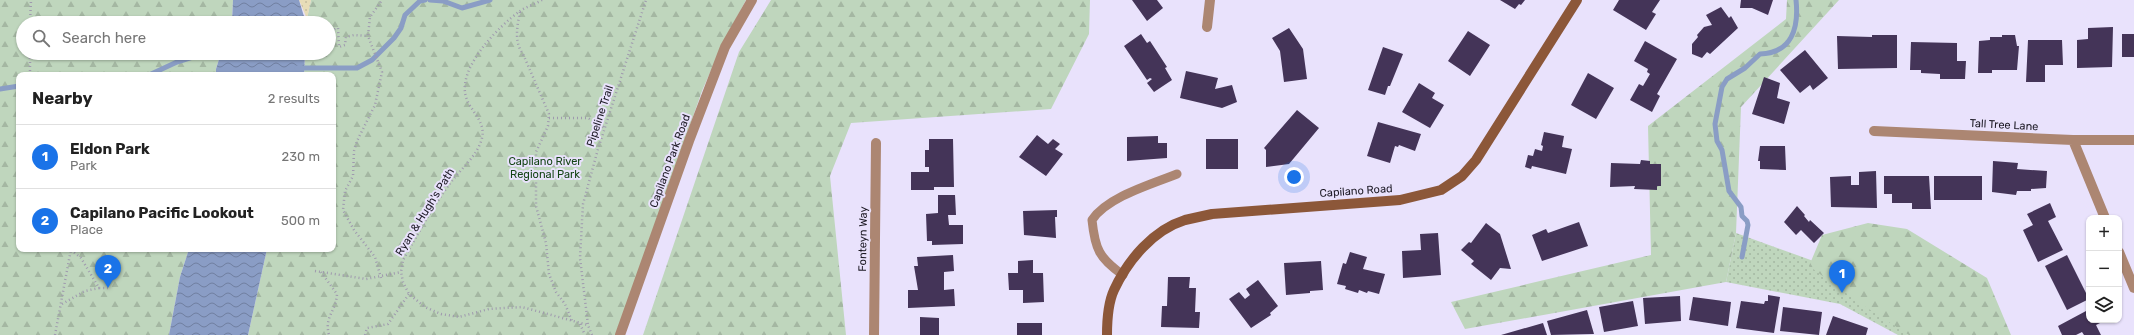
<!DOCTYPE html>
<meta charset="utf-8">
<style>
body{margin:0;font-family:Rubik,sans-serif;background:#f2f2f2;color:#222}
.controls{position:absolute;right:12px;bottom:12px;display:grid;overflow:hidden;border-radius:8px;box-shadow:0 1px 3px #0004}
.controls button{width:36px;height:36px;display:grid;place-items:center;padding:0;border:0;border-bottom:1px solid #e0e0e0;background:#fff;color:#222;font:20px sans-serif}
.you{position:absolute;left:1294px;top:177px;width:14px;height:14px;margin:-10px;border:3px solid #fff;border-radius:50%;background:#1a73e8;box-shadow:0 0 0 6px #1a73e833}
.badge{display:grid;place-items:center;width:26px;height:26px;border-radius:50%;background:#1a73e8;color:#fff;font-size:13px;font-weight:700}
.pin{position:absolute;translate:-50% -33px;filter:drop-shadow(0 1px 2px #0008)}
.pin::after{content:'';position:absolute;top:21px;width:14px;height:12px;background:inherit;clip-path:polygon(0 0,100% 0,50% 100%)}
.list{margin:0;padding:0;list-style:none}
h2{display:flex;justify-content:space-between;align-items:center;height:52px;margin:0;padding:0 16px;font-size:17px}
h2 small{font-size:13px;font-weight:400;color:#767676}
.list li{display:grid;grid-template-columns:26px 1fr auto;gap:12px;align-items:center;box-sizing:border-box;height:64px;padding:0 16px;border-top:1px solid #e0e0e0}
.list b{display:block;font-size:15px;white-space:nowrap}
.list p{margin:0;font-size:13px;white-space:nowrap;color:#767676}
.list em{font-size:13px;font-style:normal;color:#767676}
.icon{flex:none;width:22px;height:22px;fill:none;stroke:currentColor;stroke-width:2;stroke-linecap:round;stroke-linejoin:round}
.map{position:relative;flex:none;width:2134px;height:335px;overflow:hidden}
.search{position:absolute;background:#fff;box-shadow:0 1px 3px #0004;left:16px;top:16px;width:320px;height:44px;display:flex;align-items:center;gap:10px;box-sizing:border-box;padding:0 14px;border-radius:22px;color:#767676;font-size:15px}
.panel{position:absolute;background:#fff;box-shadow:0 1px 3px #0004;left:16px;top:72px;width:320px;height:180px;border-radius:8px}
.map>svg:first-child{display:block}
.green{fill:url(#green-dots)}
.forest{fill:url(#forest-firs)}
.sand{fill:url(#sand-dots)}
.water{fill:url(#water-waves)}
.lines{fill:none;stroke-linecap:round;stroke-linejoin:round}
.stream{stroke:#8a9dc5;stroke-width:5}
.building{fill:#443458}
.path{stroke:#9f99ae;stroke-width:2.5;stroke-dasharray:1 3;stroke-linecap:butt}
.service{stroke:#ac8672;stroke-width:9}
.minor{stroke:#ac8672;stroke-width:10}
.secondary{stroke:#8c5739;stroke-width:10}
.labels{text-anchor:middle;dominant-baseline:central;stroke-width:4;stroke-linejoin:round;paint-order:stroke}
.street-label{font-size:11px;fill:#1b1823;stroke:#e9e2fc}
.park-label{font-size:11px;fill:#144414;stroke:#e9e2fc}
</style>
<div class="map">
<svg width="2134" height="335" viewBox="0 0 2134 335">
<defs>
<pattern id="green-dots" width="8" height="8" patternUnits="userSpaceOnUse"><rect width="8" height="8" fill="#bfd6bd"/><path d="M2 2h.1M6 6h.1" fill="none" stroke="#a4b7a2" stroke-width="1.8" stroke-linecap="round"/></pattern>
<pattern id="forest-firs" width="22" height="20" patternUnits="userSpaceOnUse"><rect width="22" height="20" fill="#bfd6bd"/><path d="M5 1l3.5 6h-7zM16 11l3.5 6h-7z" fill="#a4b7a2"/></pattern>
<pattern id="sand-dots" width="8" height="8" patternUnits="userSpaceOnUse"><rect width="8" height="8" fill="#e7ddb8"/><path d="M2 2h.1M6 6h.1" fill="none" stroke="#c6bd9e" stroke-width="1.8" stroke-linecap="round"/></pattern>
<pattern id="water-waves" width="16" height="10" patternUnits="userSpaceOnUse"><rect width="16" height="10" fill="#8a9dc5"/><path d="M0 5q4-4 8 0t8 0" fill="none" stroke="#707fa0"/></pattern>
</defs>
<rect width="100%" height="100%" fill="#e9e2fc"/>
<!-- green -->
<path class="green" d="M1736,233L1960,314L1976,335H1898L1840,304L1726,282Z"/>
<!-- forest -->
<path class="forest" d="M0,0H233L232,23H23V53H221L216,69V75H19V249H189L180,277L169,335H0Z
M311,0H746L722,45L702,91L616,335H248L267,249H333V75H304L305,53H329V23H306Z
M771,0H1090L1089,34L1051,109L851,123L830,176L846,335H643L739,52Z
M1787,0H1839L1741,107L1736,233L1726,282L1465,329L1451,302L1651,255L1648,126L1786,19Z
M1868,223L1907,229L1987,278L2011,335H1909L1861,304L1809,266L1822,235Z"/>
<!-- sand -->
<path class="sand" d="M299,0H311L307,19Z"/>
<!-- water -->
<path class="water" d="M233,0H299L306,23H232Z
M221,53H305L304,75H216V69Z
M189,249H267L248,335H169L180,277Z"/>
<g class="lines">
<!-- stream -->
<path class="stream" d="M430,0L443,1L462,8L490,0
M297,68H357L372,60L394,38L401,28L405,15L420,1L425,0
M149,75L177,62L199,55L226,54
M0,89L19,86
M1742,257L1748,225L1747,221L1742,216L1741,207L1729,191L1722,150L1717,141L1715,124L1722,87L1727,79L1745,68L1760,54C1792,53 1799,28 1796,0"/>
</g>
<!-- building -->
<path class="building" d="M1132,0H1157L1163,8L1147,21Z
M1500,0H1525L1521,5L1519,4L1515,9Z
M1619,0H1660L1652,12L1656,14L1646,30L1613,10Z
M1741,0H1773L1768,15L1752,8H1740Z
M1721,7L1729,18L1731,16L1738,28L1710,54L1707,52L1702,58L1692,54V44L1698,37L1697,35L1704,27L1712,25L1706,15Z
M2113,27L2112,67L2077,68V40L2088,39V28Z
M1289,28L1303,49L1307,79L1284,82L1280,51L1272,38Z
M1468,31L1490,45L1470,76L1448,61Z
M1141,34L1147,43L1150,41L1167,67L1165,68L1172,80L1154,92L1147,83L1152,79L1150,78L1147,80L1124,46Z
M2122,34H2134V57H2122Z
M1872,35H1897V68L1838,69L1837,36L1872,37Z
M2002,35H2015L2017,46H2019L2017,70H1992V73H1978L1979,41L1990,40V37H2002Z
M2028,40H2062L2063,65H2045V82H2026Z
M1645,41L1677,59L1657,94L1660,96L1652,112L1630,100L1639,84L1643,86L1650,74L1647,72L1648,69L1634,61Z
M1911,42L1957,43V61H1966L1965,79H1940V74L1921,73V70H1910Z
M1383,47L1403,54L1390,86H1388L1385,95L1368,90Z
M1805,50L1828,78L1813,90L1810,85L1800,93L1780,70Z
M1186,71L1218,78L1215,89L1232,85L1237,102L1222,108L1180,98Z
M1588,73L1614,88L1596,119L1571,105Z
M1764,77L1780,83L1777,98L1790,102L1784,124L1752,114Z
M1419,83L1435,93L1432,98L1444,105L1430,128L1402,112Z
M1297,110L1319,128L1289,164L1266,167V150L1264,148Z
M1378,122L1421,134L1415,151L1399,145L1398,147L1395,146L1390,163L1367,156Z
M1544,132L1564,136L1562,147L1572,149L1566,174L1532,166L1531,169L1525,167L1528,155L1533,156L1535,149L1542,151L1543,146L1541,145Z
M1037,135L1048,144L1053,139L1060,144L1055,149L1063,154L1046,176L1019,157Z
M1158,136V143H1167V158L1127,161V137Z
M929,139H953L954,187H934V190H911V172H929V167H925V150H929Z
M1206,139H1238V169H1206Z
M1760,146H1785L1786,170L1760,169V161H1758Z
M1641,160L1650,161V164H1661V186H1657V190L1634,189L1635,186L1610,187L1611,163L1640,164Z
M1993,161L2018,163L2017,169L2047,171L2046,188L2031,189V191H2017L2016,195L1992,192Z
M1876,171L1877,208L1831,207L1830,177L1851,176V185H1859V172Z
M1884,176H1929L1931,209H1912V203H1892V194H1884Z
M1934,176H1982V200H1934Z
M938,195H955L956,215H948L949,225H963V244L932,245V241H927L926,214L938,213Z
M2050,203L2056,217L2048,221L2063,250L2038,262L2023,230L2033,225L2027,214Z
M1797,206L1805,215L1804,216L1809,222L1810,220L1824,233L1814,243L1801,230L1796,235L1784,222Z
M1057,210V217H1055L1056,238L1024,235L1023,211Z
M1579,222L1588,246L1542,261L1532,235L1546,229L1548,233Z
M1486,223L1500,234L1511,269L1500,268L1491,280L1471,264L1474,261L1461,250L1469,242L1471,243Z
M1438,233L1441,275L1403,278L1402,251L1421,250L1420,234Z
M1350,252L1367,257L1363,269L1385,274L1379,294L1368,291L1367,293L1359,290L1358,293L1345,289L1346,286L1337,284L1343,263L1346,264Z
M953,255L954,271L944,272V290L954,289L955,306L908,308V290H918L914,266H918L917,257Z
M2067,255L2089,299L2067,310L2045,266Z
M1033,260V273H1043L1044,302L1023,303V290H1009L1008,273H1018V261Z
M1321,261L1323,290L1310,291V293L1286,295L1284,263Z
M1168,277H1190L1189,288H1196L1195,312H1200L1199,328L1161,327L1162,306H1167Z
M1258,280L1278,306L1270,313L1271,315L1251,328L1229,299L1239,292L1245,299L1250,295L1246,289Z
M1768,295L1780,297L1774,333L1736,328L1741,301L1764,304L1765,301H1768Z
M1680,296L1681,321L1645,324L1643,298Z
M1693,297L1731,302L1728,326L1689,320Z
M1633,301L1638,326L1604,332L1599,307Z
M1783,307L1822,312L1819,335L1780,331Z
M1587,310L1594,334L1551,335L1547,321Z
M2086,311L2087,313L2089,312V320H2106L2096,325L2101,335H2084L2082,332L2076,335H2062L2058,326Z
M1833,316L1868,328L1866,335H1826Z
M920,317L939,318V335H920Z
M1017,323H1042V335H1017Z
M1543,323L1547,335H1501Z"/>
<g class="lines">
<!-- path -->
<path class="path" d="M542,0C535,4 526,7 520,11C499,26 457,68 466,97C470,111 486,121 482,138C478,155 461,169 451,182C433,206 418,234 403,260L401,272L403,282L409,294L425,307L441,314L459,317L489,309L522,307L588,325
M520,12C517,26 514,42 523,54L549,114L548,126L536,152V206L546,243L549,274L556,292L565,304L572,321
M30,23L31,0
M329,39L332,30L338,28L339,47L345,45L346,37L354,35L368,36
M30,75V53
M549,118H588L605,128
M71,250L81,258L99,288H108
M315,271L366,279L401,272
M321,272L337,294C336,312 324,316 329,335
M381,278L375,257L354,230L343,210L345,191L353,176L354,151L357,141L375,105L382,72L368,36L370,17L382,0
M62,304L85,291L99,288
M580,324L585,335
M55,335L71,249
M365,335L367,328L388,324L409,294
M592,335L588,325L580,258L583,204L598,149L646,0"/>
<!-- service -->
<path class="service" d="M1123,275C1099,258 1095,249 1092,220C1107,197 1152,184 1177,174"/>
<!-- minor -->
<path class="minor" d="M1207,27L1210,0
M1874,131L2073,140H2134
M2073,140L2105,218
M2119,252L2134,288
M620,335L689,141L725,47L752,0
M874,335L876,143"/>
<!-- secondary -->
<path class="secondary" d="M1107,335C1107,320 1108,303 1114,290C1128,260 1153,230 1185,220C1194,218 1203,216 1212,214L1400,200L1441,190L1462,176L1476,160L1577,0"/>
</g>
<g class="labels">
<!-- street labels -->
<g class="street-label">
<text transform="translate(600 116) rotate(-72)">Pipeline Trail</text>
<text transform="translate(2004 125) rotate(3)">Tall Tree Lane</text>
<text transform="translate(670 161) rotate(-70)">Capilano Park Road</text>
<text transform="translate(1356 191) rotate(-4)">Capilano Road</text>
<text transform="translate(425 212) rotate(-58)">Ryan &amp; Hugh's Path</text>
<text transform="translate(863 239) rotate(-89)">Fonteyn Way</text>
</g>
<!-- park labels -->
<g class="park-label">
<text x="545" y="161">Capilano River<tspan x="545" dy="13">Regional Park</tspan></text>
</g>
</g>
</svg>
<div class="controls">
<button>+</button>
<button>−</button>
<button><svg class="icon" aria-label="layers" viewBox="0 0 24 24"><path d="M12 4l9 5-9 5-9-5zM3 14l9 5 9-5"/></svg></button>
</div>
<div class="you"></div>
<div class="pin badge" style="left:1842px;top:293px">1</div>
<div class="pin badge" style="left:108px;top:288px">2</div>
<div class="search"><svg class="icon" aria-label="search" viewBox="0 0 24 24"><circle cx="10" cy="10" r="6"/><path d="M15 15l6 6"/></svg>Search here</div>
<section class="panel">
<h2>Nearby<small>2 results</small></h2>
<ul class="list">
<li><span class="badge">1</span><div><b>Eldon Park</b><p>Park</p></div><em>230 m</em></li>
<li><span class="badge">2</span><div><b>Capilano Pacific Lookout</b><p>Place</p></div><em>500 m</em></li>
</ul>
</section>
</div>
